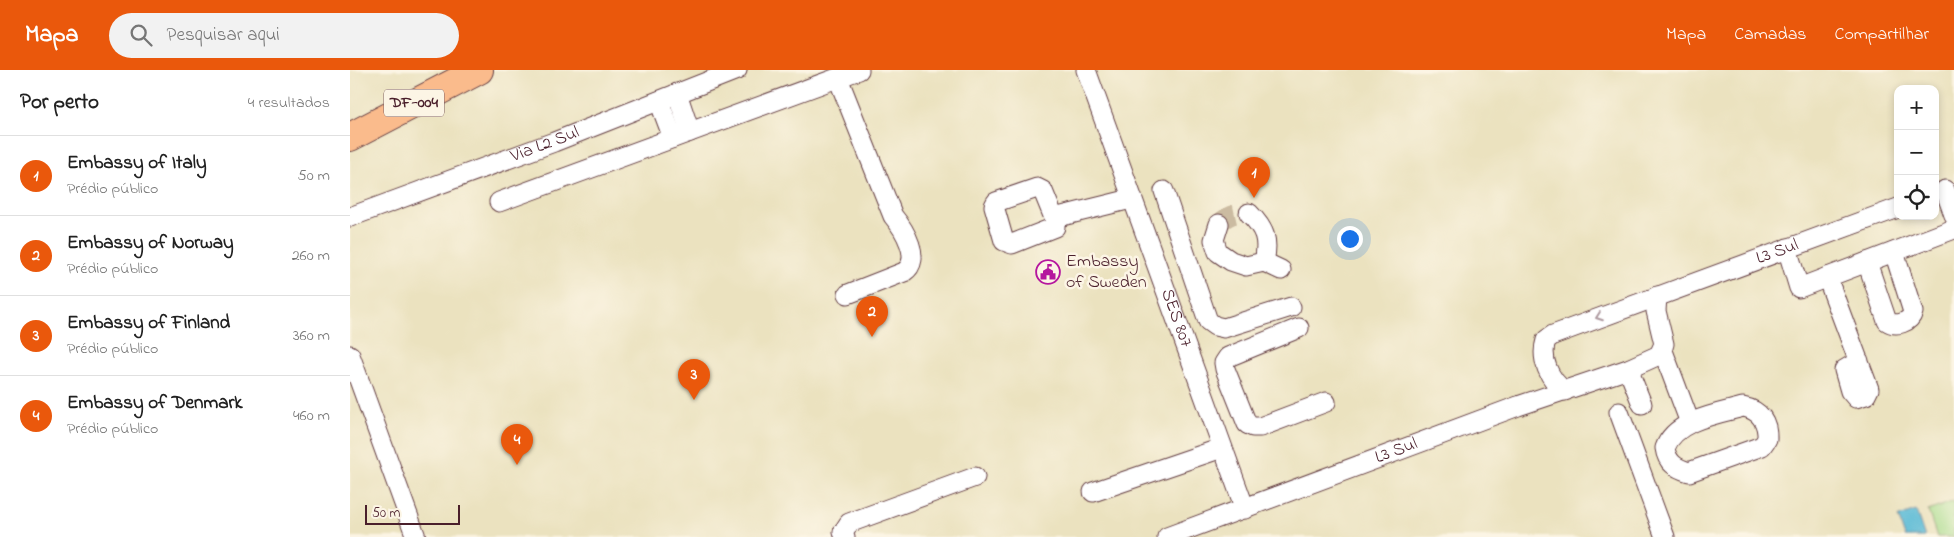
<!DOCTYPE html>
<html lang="pt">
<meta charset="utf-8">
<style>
body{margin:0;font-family:"Indie Flower",sans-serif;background:#f2f2f2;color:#222}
.controls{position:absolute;right:15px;top:15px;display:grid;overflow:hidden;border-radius:10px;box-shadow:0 2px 8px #0003}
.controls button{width:45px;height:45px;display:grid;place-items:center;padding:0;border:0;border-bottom:1px solid #e0e0e0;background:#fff;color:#222;font:25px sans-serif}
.scale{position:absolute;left:15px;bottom:12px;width:95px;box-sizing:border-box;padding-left:5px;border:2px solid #4a1f2b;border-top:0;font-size:14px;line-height:18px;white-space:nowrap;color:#4a1f2b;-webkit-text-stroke:4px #fcf5e5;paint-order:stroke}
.you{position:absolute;left:999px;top:168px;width:18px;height:18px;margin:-12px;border:4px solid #fff;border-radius:50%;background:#1a73e8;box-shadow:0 0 0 8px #1a73e833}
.badge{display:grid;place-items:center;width:32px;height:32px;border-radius:50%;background:#ea580c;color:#fff;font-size:16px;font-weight:700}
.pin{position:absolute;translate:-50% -41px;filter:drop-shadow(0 1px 2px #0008)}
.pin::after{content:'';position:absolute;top:26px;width:18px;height:15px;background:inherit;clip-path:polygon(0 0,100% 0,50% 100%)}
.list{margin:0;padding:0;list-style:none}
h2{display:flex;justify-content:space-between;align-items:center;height:65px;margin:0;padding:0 20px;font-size:21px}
h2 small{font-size:16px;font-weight:400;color:#767676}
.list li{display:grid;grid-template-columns:32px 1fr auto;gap:15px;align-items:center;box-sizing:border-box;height:80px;padding:0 20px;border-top:1px solid #e0e0e0}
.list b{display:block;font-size:19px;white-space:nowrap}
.list p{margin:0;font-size:16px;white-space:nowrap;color:#767676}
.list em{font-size:16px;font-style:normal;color:#767676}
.icon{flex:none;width:28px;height:28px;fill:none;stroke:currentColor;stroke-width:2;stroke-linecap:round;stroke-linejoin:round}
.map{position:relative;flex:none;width:1604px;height:467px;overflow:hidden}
header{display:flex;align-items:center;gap:30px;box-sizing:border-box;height:70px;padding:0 25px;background:#ea580c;color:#fff}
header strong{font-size:24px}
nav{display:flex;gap:28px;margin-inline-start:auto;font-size:18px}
.search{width:350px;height:45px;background:#f2f2f2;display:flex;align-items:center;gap:12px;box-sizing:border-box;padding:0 18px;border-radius:28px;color:#767676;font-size:19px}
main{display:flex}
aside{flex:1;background:#fff}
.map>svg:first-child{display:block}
.green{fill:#a7db8b;stroke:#787d5b}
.water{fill:#58bad6;stroke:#516c80}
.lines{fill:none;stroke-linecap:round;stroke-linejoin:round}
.minor-tunnel{stroke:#cbbba1;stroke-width:19;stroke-dasharray:19 9;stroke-linecap:butt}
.minor-casing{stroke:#623c41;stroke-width:21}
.highway-casing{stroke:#623c41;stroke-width:30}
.minor{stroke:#fff;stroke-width:19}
.highway{stroke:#fabb8c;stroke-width:28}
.oneway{stroke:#ae9aa0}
.labels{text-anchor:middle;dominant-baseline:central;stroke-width:5;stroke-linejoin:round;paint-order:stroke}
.shield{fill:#fcf5e5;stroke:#7f5f63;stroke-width:1}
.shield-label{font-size:16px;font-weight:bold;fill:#4a1f2b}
.street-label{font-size:18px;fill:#4a1f2b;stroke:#fcf5e5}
.poi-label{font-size:18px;fill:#4a1f2b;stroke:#fcf5e5;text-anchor:start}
</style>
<header>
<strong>Mapa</strong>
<div class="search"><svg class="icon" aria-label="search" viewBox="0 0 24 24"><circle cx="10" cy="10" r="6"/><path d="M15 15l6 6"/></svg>Pesquisar aqui</div>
<nav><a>Mapa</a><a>Camadas</a><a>Compartilhar</a></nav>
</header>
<main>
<aside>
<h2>Por perto<small>4 resultados</small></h2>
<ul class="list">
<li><span class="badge">1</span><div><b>Embassy of Italy</b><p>Prédio público</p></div><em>50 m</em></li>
<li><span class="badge">2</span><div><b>Embassy of Norway</b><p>Prédio público</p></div><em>260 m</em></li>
<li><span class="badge">3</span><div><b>Embassy of Finland</b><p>Prédio público</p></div><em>360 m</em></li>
<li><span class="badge">4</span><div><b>Embassy of Denmark</b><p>Prédio público</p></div><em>460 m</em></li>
</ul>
</aside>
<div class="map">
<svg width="1604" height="467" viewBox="0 0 1604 467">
<rect width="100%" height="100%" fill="#fcf5e5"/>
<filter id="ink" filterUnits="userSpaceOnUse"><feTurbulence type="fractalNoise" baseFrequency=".02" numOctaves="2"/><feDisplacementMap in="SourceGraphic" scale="10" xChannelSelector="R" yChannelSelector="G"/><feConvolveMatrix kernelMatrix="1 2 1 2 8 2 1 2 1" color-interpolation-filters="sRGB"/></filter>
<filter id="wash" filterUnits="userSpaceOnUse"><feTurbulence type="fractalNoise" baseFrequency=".0096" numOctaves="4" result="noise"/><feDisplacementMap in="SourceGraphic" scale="20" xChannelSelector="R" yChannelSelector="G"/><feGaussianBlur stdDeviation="1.12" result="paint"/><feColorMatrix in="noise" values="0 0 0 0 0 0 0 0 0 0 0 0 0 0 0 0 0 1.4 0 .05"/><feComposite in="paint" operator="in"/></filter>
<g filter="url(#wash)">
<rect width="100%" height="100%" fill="#ebe2bf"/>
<!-- green -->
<path class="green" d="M1604,431V467H1587L1578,441Z"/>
<!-- water -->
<path class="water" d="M1566,441L1575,467H1555L1548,447Z"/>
</g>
<g filter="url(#ink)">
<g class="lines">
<!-- minor-tunnel -->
<path class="minor-tunnel" d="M869,154C878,144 886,143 899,143"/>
<!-- minor casing -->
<g class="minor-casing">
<g id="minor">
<path id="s1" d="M736,0L895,439"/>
<path d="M488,8L543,146C554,159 573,190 554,202L498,224"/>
<path d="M327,23L340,62"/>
<path d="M309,31L323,68"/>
<path d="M687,118L693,121L704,148L705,157L662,174L654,171L644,136L646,132Z"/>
<path d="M1595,120L1604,145"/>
<path d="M814,121L858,251L865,256L874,258L941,237"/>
<path d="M149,132L509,0"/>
<path d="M899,143C915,159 919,170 914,192"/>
<path id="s2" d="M0,147L204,72L387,0"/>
<path d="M704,148L781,129"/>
<path d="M869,154L864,170L868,182L881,191L896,196L914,192L931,200"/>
<path d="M1437,178L1449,218L1604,159"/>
<path d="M1517,192L1537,251C1546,257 1560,253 1563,242L1544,182"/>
<path d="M1477,207L1519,319L1516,325L1506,328L1500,321L1494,300L1509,291"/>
<path d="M949,258L878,287L874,293L875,299L897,354L903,357H910L976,332"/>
<path d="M1313,281L1340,353"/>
<path d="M0,285L66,467"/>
<path d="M1278,299L1292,334"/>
<path id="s3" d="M1215,321C1199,310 1190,289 1196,270L1203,265L1548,138"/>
<path d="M1393,337C1410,340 1418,352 1417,369L1412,376L1339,402C1326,398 1317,393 1315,378C1325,350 1367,344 1393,337Z"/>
<path d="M1269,342L1315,467"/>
<path d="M743,422L872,378"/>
<path d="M495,467L493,462L499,453L625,407"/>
<path id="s4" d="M817,467L1168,336L1278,299L1309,285L1314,274L1306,241L1307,226"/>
</g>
</g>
<!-- highway casing -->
<g class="highway-casing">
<path id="highway" d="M0,67L129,0"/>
</g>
<!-- minor -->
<use href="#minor" class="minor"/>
<!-- highway -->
<use href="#highway" class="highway"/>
</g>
<!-- one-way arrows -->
<defs><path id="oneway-chevron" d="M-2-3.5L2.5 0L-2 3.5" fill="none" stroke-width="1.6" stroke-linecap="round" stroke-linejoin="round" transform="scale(1.25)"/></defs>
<use class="oneway" href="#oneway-chevron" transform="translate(1249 247) rotate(160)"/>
</g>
<!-- icons -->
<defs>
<g id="civic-ring" transform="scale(1.25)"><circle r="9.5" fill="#fcf5e5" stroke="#b5179e" stroke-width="1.5"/><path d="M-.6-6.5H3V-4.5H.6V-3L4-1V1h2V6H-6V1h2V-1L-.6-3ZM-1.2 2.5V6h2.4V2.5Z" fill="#b5179e"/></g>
</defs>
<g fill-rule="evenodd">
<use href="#civic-ring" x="698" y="202"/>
</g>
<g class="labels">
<!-- shield labels -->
<rect class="shield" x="34" y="19.5" width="60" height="27" rx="4"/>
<g class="shield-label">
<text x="64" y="33">DF-004</text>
</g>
<!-- street labels -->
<g class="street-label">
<text stroke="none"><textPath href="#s2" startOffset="208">Via L2 Sul</textPath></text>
<text stroke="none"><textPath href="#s3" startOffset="306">L3 Sul</textPath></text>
<text stroke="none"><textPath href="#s1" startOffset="264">SES 807</textPath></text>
<text stroke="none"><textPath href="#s4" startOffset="245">L3 Sul</textPath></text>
</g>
<!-- poi labels -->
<g class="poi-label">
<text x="716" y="192">Embassy<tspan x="716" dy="21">of Sweden</tspan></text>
</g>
</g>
</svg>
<div class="controls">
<button>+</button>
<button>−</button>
<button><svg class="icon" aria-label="locate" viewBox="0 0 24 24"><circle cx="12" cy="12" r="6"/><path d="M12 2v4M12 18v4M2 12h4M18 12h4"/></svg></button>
</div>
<div class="scale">50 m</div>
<div class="you"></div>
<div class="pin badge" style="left:904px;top:128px">1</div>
<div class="pin badge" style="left:522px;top:267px">2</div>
<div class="pin badge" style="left:344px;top:330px">3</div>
<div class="pin badge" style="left:167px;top:395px">4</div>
</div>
</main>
